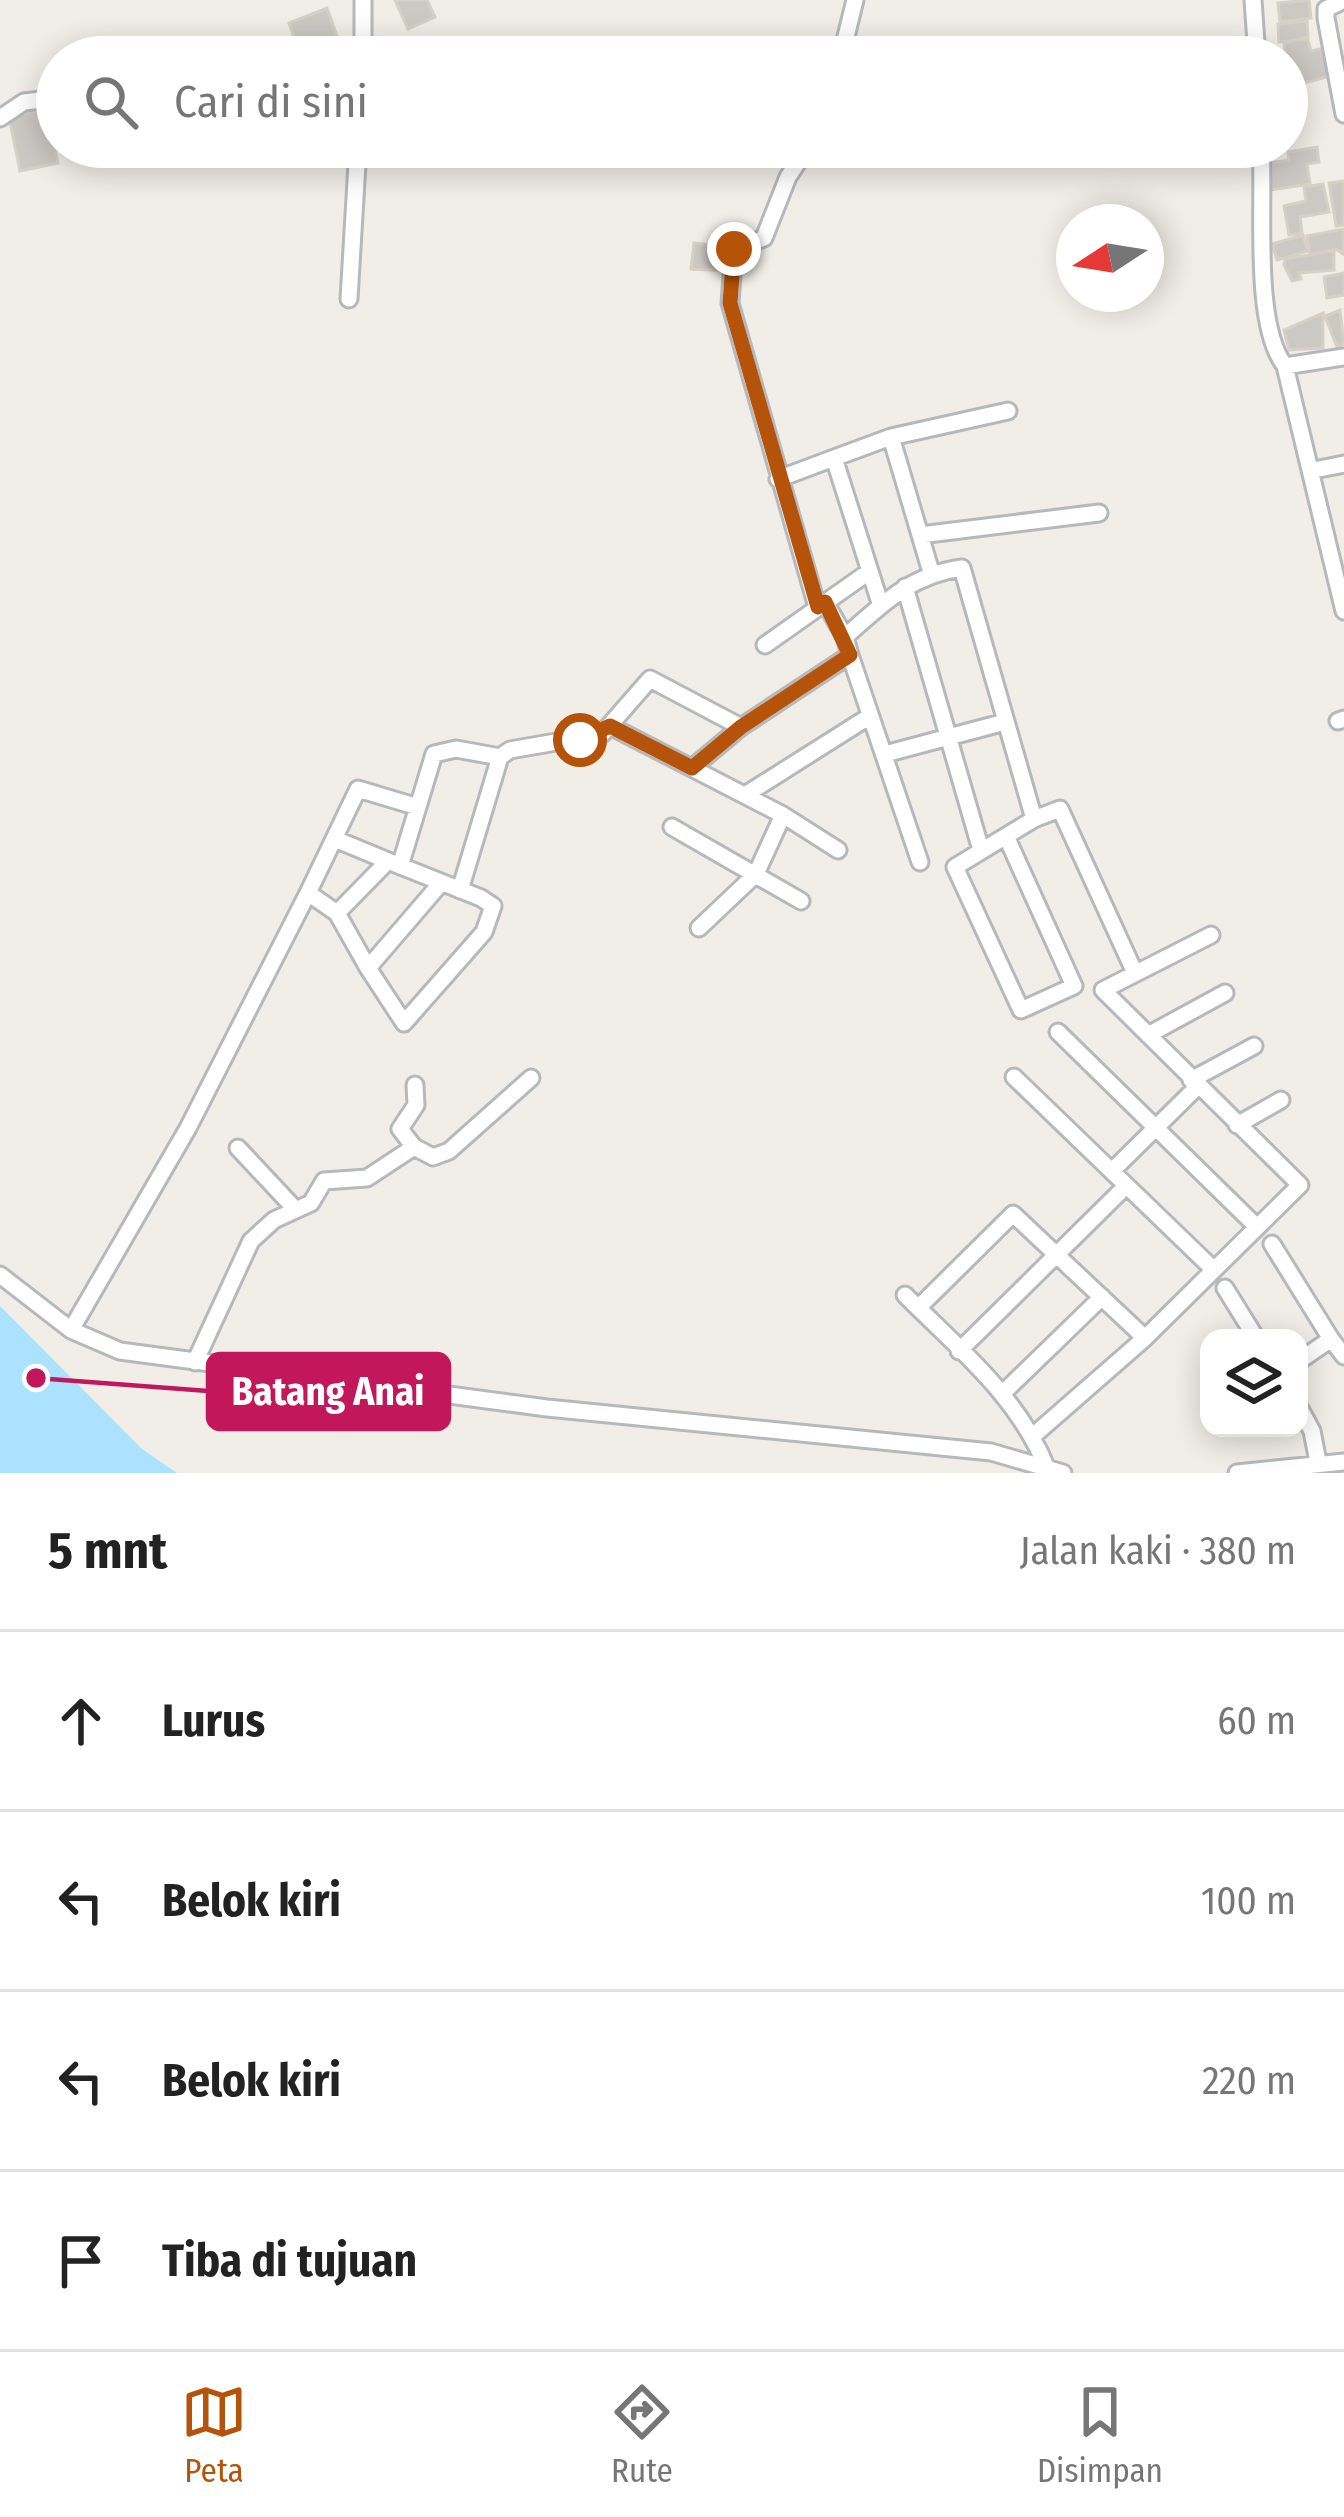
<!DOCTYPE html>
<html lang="id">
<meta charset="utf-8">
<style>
body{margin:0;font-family:"Fira Sans Condensed",sans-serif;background:#f2f2f2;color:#222}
.controls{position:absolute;right:36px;bottom:36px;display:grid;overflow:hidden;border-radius:24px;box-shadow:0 6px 30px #0003}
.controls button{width:108px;height:108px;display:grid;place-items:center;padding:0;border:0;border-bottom:3px solid #e0e0e0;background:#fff;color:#222;font:60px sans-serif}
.compass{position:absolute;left:1056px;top:204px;width:108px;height:108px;border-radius:50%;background:#fff;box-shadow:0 6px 30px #0003;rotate:258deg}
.stop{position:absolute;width:36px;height:36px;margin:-27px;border:9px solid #b45309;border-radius:50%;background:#fff}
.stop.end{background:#b45309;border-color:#fff;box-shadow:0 3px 12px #0008}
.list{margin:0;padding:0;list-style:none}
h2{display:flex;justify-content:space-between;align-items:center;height:156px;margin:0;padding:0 48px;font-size:51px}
h2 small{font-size:39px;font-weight:400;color:#767676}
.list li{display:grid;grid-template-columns:78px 1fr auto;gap:36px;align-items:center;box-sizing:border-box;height:180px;padding:0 48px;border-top:3px solid #e0e0e0}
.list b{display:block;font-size:45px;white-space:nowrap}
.list em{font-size:39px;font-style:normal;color:#767676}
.icon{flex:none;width:66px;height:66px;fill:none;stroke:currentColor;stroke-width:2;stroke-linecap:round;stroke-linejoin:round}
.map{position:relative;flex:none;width:1344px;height:1473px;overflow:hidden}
.search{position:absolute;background:#fff;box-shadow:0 6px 30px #0003;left:36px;right:36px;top:36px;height:132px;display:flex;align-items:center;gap:30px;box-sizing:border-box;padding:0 42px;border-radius:66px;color:#767676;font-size:45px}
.sheet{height:876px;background:#fff}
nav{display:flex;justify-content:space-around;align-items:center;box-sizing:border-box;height:168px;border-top:3px solid #e0e0e0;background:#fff;font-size:33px;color:#767676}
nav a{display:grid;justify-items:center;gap:6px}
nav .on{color:#b45309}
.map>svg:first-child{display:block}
.water{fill:#aae2ff}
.building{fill:#ccc9c5;stroke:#d7d0c5;stroke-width:3}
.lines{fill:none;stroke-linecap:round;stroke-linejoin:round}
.minor-casing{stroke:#b5b8bc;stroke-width:21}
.minor{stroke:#fff;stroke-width:15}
.route{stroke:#b45309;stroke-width:15}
.leader{fill:none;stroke:#c2185b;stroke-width:4.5}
.callout-dot{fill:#c2185b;stroke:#fff;stroke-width:4.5}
.callout{fill:#c2185b;stroke:#c2185b;stroke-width:4.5}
.callout-label{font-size:39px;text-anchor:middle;font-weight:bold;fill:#fff}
</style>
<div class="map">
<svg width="1344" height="1473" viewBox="0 0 1344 1473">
<rect width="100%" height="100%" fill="#f1eee8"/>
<!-- water -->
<path class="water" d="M0,1306L142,1449L177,1473H0Z"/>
<!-- building -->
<path class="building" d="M395,0H427L435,17L408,29Z
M1309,0L1311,18L1280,22L1278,3Z
M327,8L338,39L299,52L289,23Z
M1307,21L1308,39L1279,42L1278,24Z
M1307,37L1311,51L1324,48L1331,76L1296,85L1292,69L1287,70L1284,43Z
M46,109L58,163L20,171L9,117Z
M1317,147L1319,162L1307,164L1310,184L1270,190L1269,163L1289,160L1288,152Z
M1344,181V225L1336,226L1329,183Z
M1323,184L1329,212L1300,217L1302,233L1289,235L1284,206L1306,201L1304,187Z
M1344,229L1343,254L1336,249L1310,254L1307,236Z
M1303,235L1308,251L1277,260L1272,244Z
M694,243L731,247L728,271L691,269Z
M1334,251V270L1299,273L1301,279L1292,281L1284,265L1285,259Z
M1344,273V295L1327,298L1324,277Z
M1340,310L1344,344L1337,347L1325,316Z
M1323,313V348L1289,350L1284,330Z"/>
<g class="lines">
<!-- minor casing -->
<g class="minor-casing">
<path id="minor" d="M363,0V57
M1253,0L1257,57
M1344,0L1326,9V18L1344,114
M841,57L855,0
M0,118L24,102L41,100
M808,147L788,177L764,238L734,249L730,303L817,607
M1261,147C1265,203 1252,324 1285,366L1344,357
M349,299L358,147
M1285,366L1344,611
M891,437L1008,411
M834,458L891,437L931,572
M1314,470L1344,464
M778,479L834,458L881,606
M920,535L1099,513
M905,587L981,850
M825,602L845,637
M765,645L870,571
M850,655L920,862
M1338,721L1344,719
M610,726L783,815L838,850
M885,754L1005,722
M692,768L741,727L850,655L845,637C881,605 912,574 962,568L1034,819L955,867L1021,1010L1074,986L1006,836
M745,795L870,716
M1034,819L1060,809L1135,973
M672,827L801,901
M335,839L388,861
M400,866L434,754L456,749L500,757
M460,890L500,757L510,750L602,734L650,679L741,727
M308,893L358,789L418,807
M337,913L368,968
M699,928L756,874L783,815
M1058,1032L1257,1227
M1148,1035L1225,993
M1014,1077L1213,1269
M1191,1080L1254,1046
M1237,1125L1281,1100
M414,1147L433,1157L449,1151L531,1078
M238,1148L296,1210
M1112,1171L1198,1086
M1272,1244L1331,1339
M0,1275L71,1330L120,1351L547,1408L991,1452L1063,1473
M1225,1288L1256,1338
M905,1295C959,1349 1019,1397 1047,1469
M918,1308L1013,1214L1145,1338
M71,1330L188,1128L308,893L337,913L388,861L481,898L493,906L484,932L404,1023L368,968L441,883
M959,1351L1126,1186
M1299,1361L1331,1339L1344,1356
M195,1362L251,1241L274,1220L311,1203L324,1181L367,1178L414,1147L400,1129L416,1105L415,1085
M1004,1392L1102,1297
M1299,1407L1312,1431L1318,1462
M1034,1435L1145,1338L1300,1185L1103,990L1211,935
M1237,1473L1344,1462"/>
</g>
<!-- minor -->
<use href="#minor" class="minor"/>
</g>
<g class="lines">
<!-- route -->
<path class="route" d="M580,740L610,726L692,768L741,727L850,655L825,602L818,607L730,303L734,249"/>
</g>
<!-- callouts -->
<path class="leader" d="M36 1378L208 1391"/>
<circle class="callout-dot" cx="36" cy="1378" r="12"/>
<rect class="callout" x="208" y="1354" width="241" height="75" rx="12"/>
<g class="callout-label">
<text x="328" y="1405">Batang Anai</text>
</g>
</svg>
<div class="controls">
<button><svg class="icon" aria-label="layers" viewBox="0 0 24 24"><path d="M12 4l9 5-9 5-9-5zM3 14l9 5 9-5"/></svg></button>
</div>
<svg class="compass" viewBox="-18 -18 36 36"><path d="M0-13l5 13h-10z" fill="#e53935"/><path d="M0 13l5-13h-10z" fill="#767676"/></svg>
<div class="stop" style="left:580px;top:740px"></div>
<div class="stop end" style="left:734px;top:249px"></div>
<div class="search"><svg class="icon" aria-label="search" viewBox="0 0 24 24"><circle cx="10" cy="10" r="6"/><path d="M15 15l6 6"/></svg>Cari di sini</div>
</div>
<section class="sheet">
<h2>5 mnt<small>Jalan kaki · 380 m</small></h2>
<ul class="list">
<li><svg class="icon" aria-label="ahead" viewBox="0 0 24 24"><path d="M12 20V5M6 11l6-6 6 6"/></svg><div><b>Lurus</b></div><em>60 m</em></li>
<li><svg class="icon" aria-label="left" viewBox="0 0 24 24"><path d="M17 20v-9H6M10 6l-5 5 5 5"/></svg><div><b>Belok kiri</b></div><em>100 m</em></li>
<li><svg class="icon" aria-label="left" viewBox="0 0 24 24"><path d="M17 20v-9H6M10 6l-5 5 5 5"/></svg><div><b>Belok kiri</b></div><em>220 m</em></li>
<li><svg class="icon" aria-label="arrive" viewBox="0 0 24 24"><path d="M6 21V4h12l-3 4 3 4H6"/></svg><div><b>Tiba di tujuan</b></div></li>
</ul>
</section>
<nav>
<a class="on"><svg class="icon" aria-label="map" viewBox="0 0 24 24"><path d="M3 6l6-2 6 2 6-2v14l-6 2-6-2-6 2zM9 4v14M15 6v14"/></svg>Peta</a>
<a><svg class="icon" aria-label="directions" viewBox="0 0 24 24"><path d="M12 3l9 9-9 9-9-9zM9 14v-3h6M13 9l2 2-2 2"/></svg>Rute</a>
<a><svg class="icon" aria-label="saved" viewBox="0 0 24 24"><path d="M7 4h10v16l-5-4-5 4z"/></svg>Disimpan</a>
</nav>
